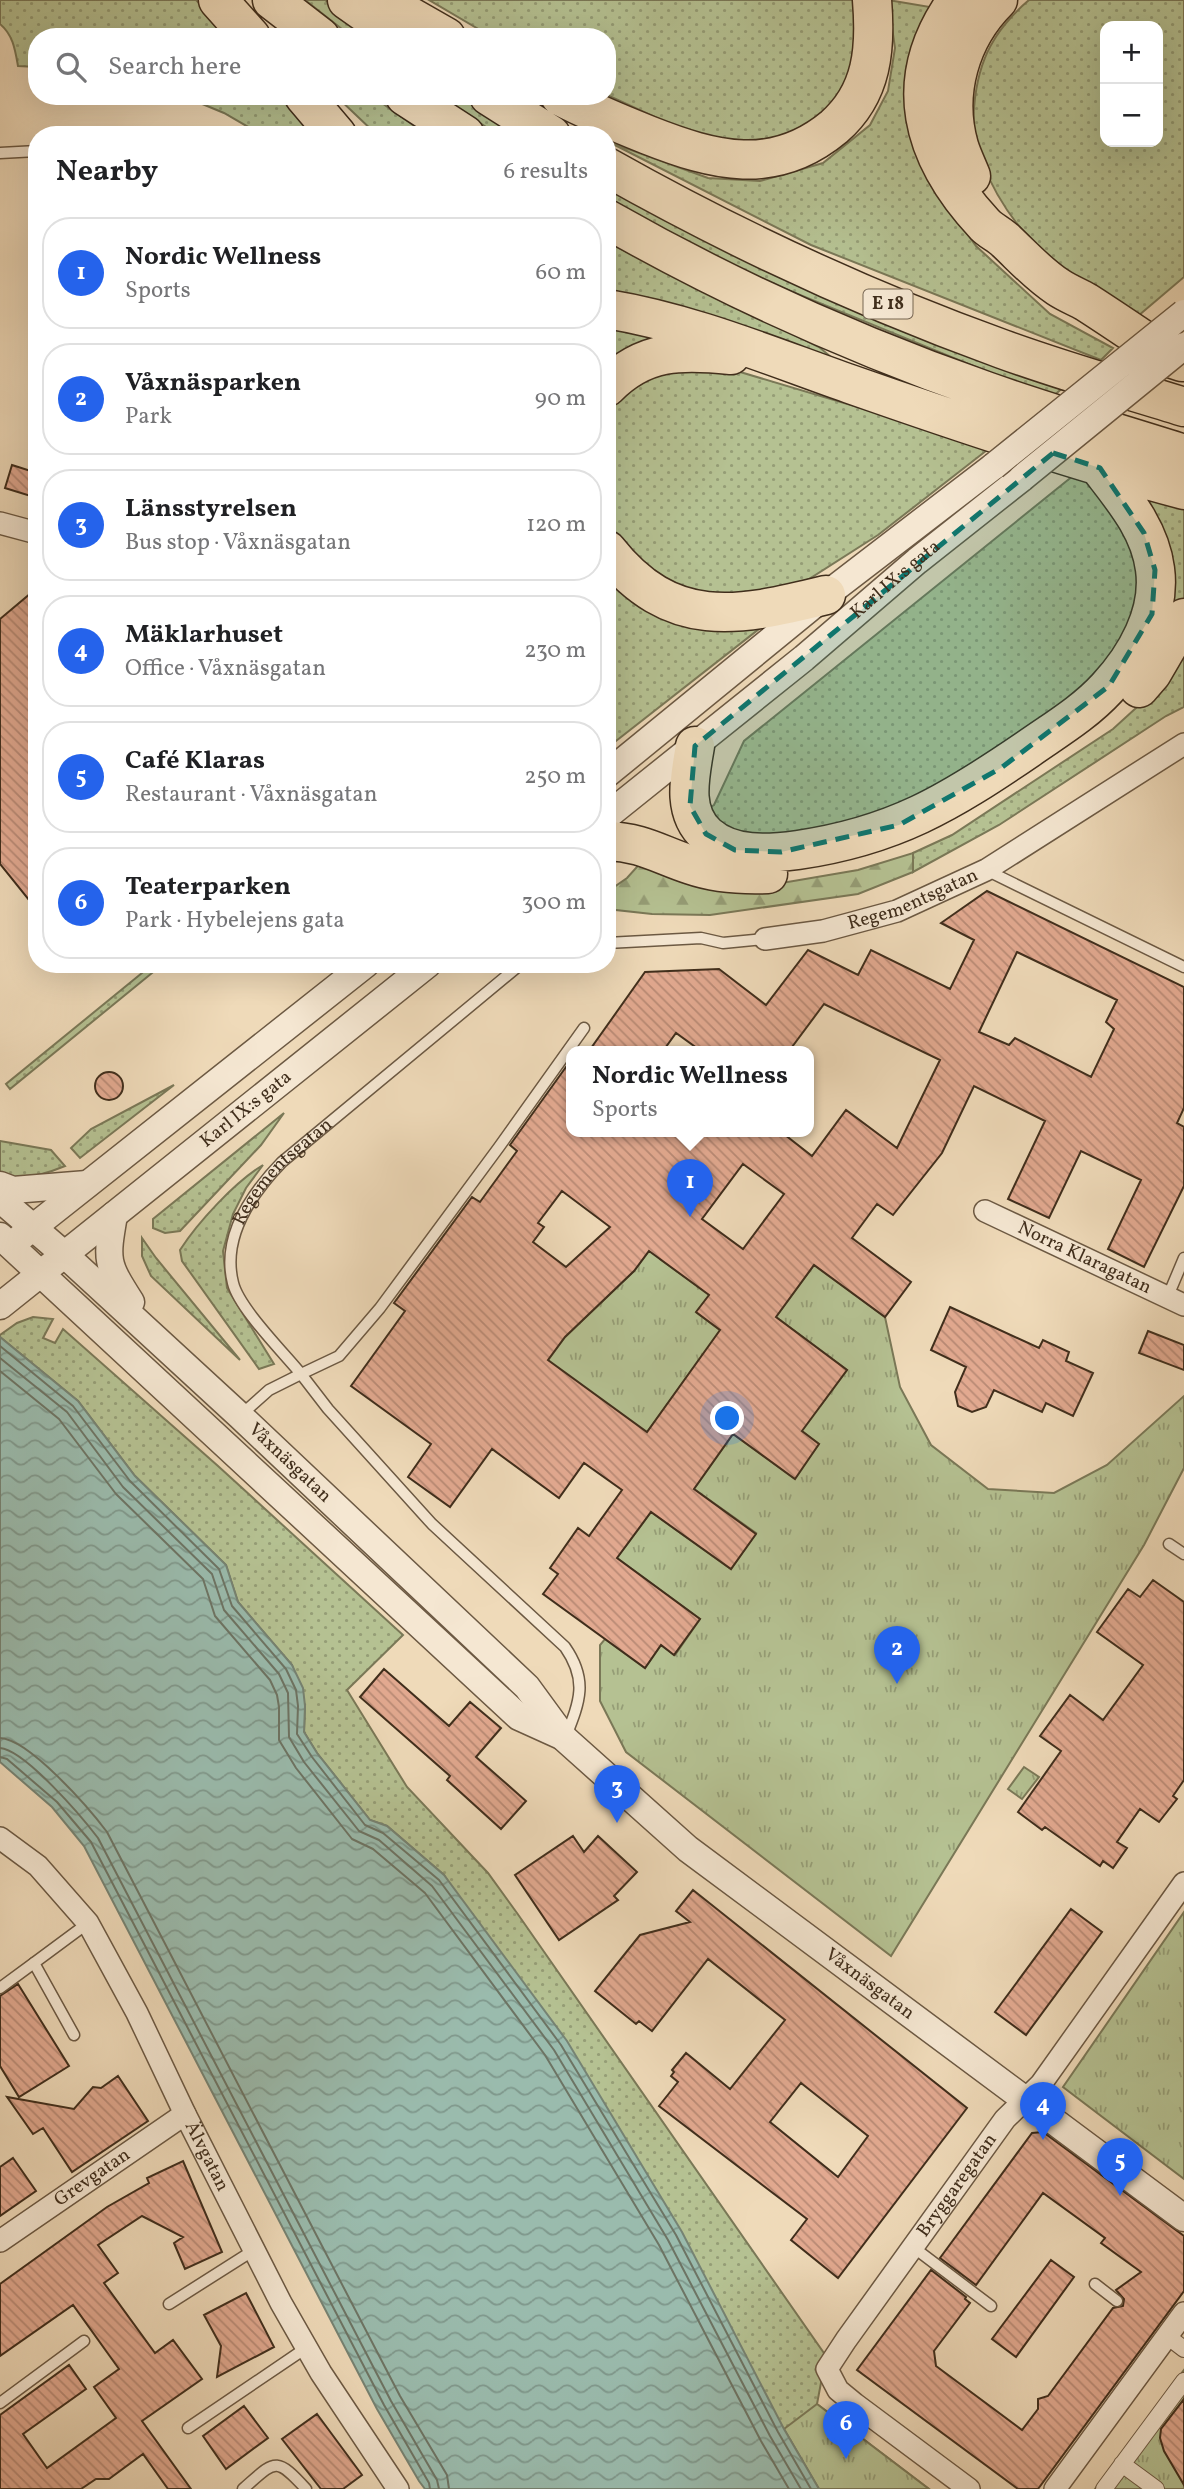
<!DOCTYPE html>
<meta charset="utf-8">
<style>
body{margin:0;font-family:Vollkorn,serif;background:#f2f2f2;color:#202124}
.controls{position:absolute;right:21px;top:21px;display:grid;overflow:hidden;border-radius:14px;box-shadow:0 7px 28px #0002}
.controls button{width:63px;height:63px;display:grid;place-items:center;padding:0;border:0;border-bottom:2px solid #e0e0e0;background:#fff;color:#202124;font:35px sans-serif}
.you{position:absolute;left:728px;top:1419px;width:24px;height:24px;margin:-18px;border:5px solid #fff;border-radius:50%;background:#1a73e8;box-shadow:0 0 0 10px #1a73e833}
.badge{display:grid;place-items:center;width:46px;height:46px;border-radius:50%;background:#2563eb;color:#fff;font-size:23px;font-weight:700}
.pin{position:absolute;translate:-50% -58px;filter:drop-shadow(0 2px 4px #0008)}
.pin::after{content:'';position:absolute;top:37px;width:24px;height:21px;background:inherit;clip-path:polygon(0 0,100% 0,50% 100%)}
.popup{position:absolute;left:566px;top:1046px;width:248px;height:91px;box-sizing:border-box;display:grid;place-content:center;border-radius:14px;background:#fff;filter:drop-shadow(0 2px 5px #0005);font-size:23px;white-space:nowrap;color:#757577}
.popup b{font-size:26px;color:#202124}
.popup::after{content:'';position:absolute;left:50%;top:100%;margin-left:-14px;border:14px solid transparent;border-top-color:#fff}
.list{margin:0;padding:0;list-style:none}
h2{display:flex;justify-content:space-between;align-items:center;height:91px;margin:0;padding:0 28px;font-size:30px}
h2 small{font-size:23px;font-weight:400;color:#757577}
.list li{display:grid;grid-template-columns:46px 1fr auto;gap:21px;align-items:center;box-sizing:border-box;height:112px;margin:0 14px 14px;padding:0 14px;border:2px solid #e0e0e0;border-radius:28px}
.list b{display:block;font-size:26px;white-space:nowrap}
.list p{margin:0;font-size:23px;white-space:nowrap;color:#757577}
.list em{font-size:23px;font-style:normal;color:#757577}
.icon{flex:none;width:38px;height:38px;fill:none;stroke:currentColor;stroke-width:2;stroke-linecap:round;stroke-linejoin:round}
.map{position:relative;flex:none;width:1184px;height:2489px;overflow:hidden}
.search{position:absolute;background:#fff;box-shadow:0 7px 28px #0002;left:28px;top:28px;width:588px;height:77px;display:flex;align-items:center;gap:18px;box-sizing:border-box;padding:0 24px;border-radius:28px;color:#757577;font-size:26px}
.panel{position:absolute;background:#fff;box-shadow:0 7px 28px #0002;left:28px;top:126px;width:588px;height:847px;border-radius:28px}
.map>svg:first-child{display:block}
.grass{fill:url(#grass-dots);stroke:#7a7857;stroke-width:2;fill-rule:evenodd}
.forest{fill:url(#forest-firs);stroke:#7a7857;stroke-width:2}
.park{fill:url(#park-tufts);stroke:#7a7857;stroke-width:2}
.water{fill:url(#water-waves);stroke:#768373;stroke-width:2}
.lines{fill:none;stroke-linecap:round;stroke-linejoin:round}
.shore{stroke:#6d7464;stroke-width:2}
.building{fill:url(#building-back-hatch);stroke:#402e1c;stroke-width:2;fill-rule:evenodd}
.service-casing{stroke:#6c5943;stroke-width:13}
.pedestrian-casing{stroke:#6c5943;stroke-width:18}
.minor-casing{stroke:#6c5943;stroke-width:24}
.tertiary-casing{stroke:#6c5943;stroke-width:29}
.motorway-casing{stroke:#402e1c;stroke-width:41}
.service{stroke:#f5e7d2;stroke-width:10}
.pedestrian{stroke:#f5e7d2;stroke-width:16}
.minor{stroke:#f5e7d2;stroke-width:21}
.tertiary{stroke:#f5e7d2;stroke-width:26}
.motorway{stroke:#efdab9;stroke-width:38}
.tertiary-bridge-casing{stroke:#6c5943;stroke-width:29;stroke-linecap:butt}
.tertiary-bridge{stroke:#f5e7d2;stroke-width:26}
.marked{fill:#0f766e;fill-opacity:0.2;stroke:#0f766e;stroke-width:5;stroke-dasharray:14 9;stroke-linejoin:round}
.labels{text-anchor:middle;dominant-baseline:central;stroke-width:7;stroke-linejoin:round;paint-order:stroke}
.shield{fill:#f5e7d2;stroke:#766653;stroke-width:2}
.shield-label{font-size:18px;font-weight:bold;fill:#402e1c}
.street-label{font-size:19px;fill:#402e1c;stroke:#f5e7d2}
</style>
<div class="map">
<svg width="1184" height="2489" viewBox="0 0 1184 2489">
<defs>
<pattern id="grass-dots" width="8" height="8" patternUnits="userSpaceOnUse" patternTransform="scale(1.75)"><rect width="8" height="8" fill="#b5c192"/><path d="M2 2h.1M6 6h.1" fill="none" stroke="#959d76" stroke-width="1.8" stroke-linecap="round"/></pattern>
<pattern id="forest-firs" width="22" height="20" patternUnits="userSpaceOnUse" patternTransform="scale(1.75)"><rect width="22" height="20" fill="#b5c192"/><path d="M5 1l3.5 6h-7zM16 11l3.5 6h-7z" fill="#959d76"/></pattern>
<pattern id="park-tufts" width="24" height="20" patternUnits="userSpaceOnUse" patternTransform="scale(1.75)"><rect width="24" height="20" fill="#b5c192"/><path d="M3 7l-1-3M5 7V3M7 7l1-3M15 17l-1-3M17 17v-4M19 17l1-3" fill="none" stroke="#959d76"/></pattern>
<pattern id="water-waves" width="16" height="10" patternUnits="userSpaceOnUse" patternTransform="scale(1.75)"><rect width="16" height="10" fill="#9abbad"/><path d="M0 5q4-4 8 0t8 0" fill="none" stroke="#7f988c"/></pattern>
<pattern id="building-back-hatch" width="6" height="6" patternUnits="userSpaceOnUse" patternTransform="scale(1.75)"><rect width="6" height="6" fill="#e2a990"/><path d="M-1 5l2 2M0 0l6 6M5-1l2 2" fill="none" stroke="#b98a75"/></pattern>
</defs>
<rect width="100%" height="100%" fill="#efdab9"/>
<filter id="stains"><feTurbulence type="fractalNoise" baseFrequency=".00286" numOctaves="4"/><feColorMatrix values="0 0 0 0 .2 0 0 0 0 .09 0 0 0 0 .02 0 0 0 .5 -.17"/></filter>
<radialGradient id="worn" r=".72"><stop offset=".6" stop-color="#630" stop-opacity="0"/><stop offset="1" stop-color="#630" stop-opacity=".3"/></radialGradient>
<!-- grass -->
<path class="grass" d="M0,0H196L233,37H37V67L18,66C15,49 13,35 0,24Z
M305,0H325L376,37H352Z
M429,0H858L861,53L844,101L803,132L752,147L683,130L607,95V37H492Z
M888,0L936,8L940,195L976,246L1050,314L1113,348L1101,360L811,245L609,142L708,178L760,181L823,163L870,125L888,91L895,48Z
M1029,0H1184V277L1138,316C1102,295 1064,274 1034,243C1011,220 992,188 980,158C967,125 975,70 994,40C1002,26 1017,10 1029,0ZM1105,26H1158V142H1105Z
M183,96H294L330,135H262L224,113Z
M336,96H372L427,135H377Z
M440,96H463L522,135H498Z
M607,183L1066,385L1051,398L720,262L607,199Z
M607,242L819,347L855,377L607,298Z
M607,323L679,337L607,363Z
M710,363L991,447L878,535L809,579L768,597L735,604L658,582L612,536L607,527V408L610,400L632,379Z
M1079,471L1098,487L1145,573L1126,644L1073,706L866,829L735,839L705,810L714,805L744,741Z
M1137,489L1184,503V600L1155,659Z
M607,569L768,622L607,748Z
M1184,648V707L1166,716L999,825L913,872V853L952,835L1113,729L1148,697Z
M153,964H163L10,1089L6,1084Z
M174,1085L80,1158L71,1148L91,1129Z
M284,1113L261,1145L180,1231L165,1233L153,1228V1219Z
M0,1141L51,1150L65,1166C46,1174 20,1182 0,1174Z
M263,1165L246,1188L233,1214L223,1251L227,1288L274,1364L259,1369L182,1261L180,1250C198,1222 235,1182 263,1165Z
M142,1238L156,1258L240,1360L151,1276L142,1256Z
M33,1317L53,1319L43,1338L55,1343L63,1329L218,1466L403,1635L347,1690L407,1787L488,1873L517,1913L826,2356L817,2404L929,2489H819L444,1875L387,1826L370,1820L317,1753L304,1732L305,1706L292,1665L238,1602L226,1565L135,1476L78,1401L0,1337V1335L17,1323Z"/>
<!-- forest -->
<path class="forest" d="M913,853V872L858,894L710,915L652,914L607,909V892L627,878L645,858L776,884L858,870Z"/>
<!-- park -->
<path class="park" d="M654,1244L660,1259L696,1285H716L697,1313L821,1405L847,1370L776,1317L814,1265L885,1317L900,1387L931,1445L988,1489L1054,1493L1107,1465L1184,1396V1468L1144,1545L891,1956L626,1752L600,1701V1645L605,1639L645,1668L661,1645L675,1655L700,1619L617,1558L651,1512L731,1569L756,1533L694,1489L733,1434L794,1478L819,1444L701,1358L637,1446L538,1374L565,1337L634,1271Z
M1024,1767L1039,1777L1022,1799L1008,1789Z
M1184,1912V2179L1063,2087Z
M1184,2370V2489H1095Z
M817,2404L929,2489H819L784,2429Z"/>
<!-- water -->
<path class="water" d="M0,1337L78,1401L135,1476L226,1565L238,1602L292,1665L303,1688L305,1706L304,1732L317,1753L370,1820L387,1826L444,1875L567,2041L682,2232L784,2429L819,2489H425L419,2481L377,2409L84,1846L52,1807L0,1762Z"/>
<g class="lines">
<!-- shore -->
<path class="shore" d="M0,1346L73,1406L130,1481L219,1569L232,1606L286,1669L296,1690L298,1706L297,1734L312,1757L365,1825L383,1833L439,1880L561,2045L676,2235L778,2432L811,2489
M0,1358L67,1412L123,1487L212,1574L224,1610L279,1674L288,1693L289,1737L304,1762L359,1831L379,1840L432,1886L554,2050L668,2240L770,2436L801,2489
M0,1371L59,1419L116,1494L203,1579L215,1616L270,1680L277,1695L279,1707V1740L296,1768L352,1839L373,1849L425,1893L545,2055L659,2245L761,2441L789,2489
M0,1738C29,1739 89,1808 107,1832L400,2396L447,2475L449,2489
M0,1748C25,1750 82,1817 98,1838L391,2401L437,2480L439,2489
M0,1757L7,1759L57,1802L91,1842L384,2405L429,2483L430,2489"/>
</g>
<!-- building -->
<path class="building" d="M12,465L37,473V498L5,488Z
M37,588V910L0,864V619Z
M987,891L1184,987V1108L1177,1123L1184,1127V1186L1144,1267L1108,1249L1141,1180L1081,1151L1049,1218L1008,1199L1045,1121L974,1086L942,1153L893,1215L877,1204L852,1238L911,1282L885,1317L814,1265L776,1317L847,1370L802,1431L819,1444L795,1479L733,1434L694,1489L756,1534L731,1569L651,1512L617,1558L700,1619L674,1655L661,1645L645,1668L543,1594L558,1574L550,1568L578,1528L589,1536L622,1490L584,1463L559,1498L492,1449L450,1507L408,1477L431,1444L351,1386L405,1311L394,1303L472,1197L480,1202L517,1151L510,1145L571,1060V1131H780L812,1156L846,1110L897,1148L940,1060L824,1004L789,1051H701L676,1033L663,1051H589L645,972L719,969L766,1005L808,950L858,975L871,950L950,989L974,940L941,923ZM1017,952L1117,1000L1106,1022L1114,1029L1091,1077L1015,1038L1009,1045L979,1032ZM743,1164L784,1194L743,1249L702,1219ZM562,1191L610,1227L566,1267L533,1242L544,1227L538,1223ZM649,1251L709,1295L696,1312L720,1330L647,1432L548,1360L565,1337L634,1271Z
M95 1086a14 14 0 1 1 28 0a14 14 0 1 1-28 0Z
M950,1307L1039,1348L1043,1340L1069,1352L1066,1361L1093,1373L1073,1416L1046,1403L1042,1412L994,1390L986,1407L972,1412L958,1406L955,1392L966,1367L931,1350Z
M1148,1331L1184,1345V1370L1139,1353Z
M1153,1580L1184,1602V1780L1173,1796L1177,1799L1159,1822L1140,1809L1117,1842L1127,1848L1113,1868L1103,1861L1100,1866L1045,1827L1042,1830L1018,1812L1061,1751L1040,1736L1070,1695L1103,1720L1143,1665L1097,1632L1128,1589L1140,1597Z
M384,1669L449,1726L470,1702L501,1728L476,1757L526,1801L501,1829L447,1780L450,1776L360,1697Z
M573,1836L584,1852L598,1836L637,1872L614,1896L618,1900L559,1940L515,1875Z
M693,1890L967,2108L838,2278L791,2240L807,2219L659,2106L678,2082L671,2076L674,2072L672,2070L686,2053L730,2089L785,2020L708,1959L652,2031L639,2021L636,2024L595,1991L640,1935L690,1922L676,1911ZM801,2083L868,2136L838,2177L770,2122Z
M1071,1909L1102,1932L1026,2035L995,2012Z
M18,1984L69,2066L19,2097L0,2066V1996Z
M118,2076L148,2121L72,2172L43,2128L33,2134L7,2097L74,2109L93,2087L101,2088Z
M1043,2132L1184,2236V2291L1038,2489H1018L857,2370L931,2270L966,2297L965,2299L970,2303L934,2351L936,2366L1022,2430L1038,2409V2399L1048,2396L1113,2308L1123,2306L1124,2299L1116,2290L1141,2272L1101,2243L1105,2238L1043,2193L976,2285L940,2258L1032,2133Z
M13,2158L36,2191L0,2216V2167Z
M183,2161L222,2252L185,2269L174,2243L183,2237L142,2216L98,2245L118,2273L104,2283L155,2353L173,2340L202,2379L142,2421L191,2489H168L143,2454L109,2479H96L81,2489H0V2415L69,2365L86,2389L23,2434L47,2468L116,2418L94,2387L119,2369L73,2305L0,2356V2284L107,2207L149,2183L147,2178Z
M1051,2260L1074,2277L1016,2357L992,2339Z
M246,2293L274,2347L217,2377L221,2346L204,2315Z
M1184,2399V2485L1164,2451L1160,2438L1161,2429Z
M244,2406L268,2438L226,2469L203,2436Z
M317,2414L362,2475L343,2489H321L282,2439Z"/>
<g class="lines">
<!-- service casing -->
<g class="service-casing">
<g id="service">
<path d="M0,153L37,151"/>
<path d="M986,870L1184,967"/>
<path d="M607,943L701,938L723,943L765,939"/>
<path d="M1168,1296L1184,1258"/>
<path id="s1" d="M241,1415L269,1390L301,1374C283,1352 239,1308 233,1283C221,1236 252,1193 282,1162L521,964"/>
<path d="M1169,1544L1184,1554"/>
<path d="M566,1736C580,1701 588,1680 565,1647L432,1524L328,1409L301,1374L339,1356L380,1308L499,1147L584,1028"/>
<path d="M0,1988L34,1963"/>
<path d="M74,2035L34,1963L88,1923"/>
<path d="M913,2247L991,2306"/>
<path d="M1095,2284L1117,2301"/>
<path d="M169,2304L254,2250"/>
<path d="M0,2403L84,2341"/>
<path d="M188,2428L306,2348"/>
<path d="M243,2489C275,2461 275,2455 306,2489"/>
</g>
</g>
<!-- pedestrian casing -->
<g class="pedestrian-casing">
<path id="pedestrian" d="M1167,2336L1184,2349
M1122,2464L1156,2489
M1104,2489L1184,2381"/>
</g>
<!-- minor casing -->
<g class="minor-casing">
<g id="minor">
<path d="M0,523L37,533"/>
<path id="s2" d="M765,939L823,931L897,911L986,870L1184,744"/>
<path id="s3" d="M985,1211L1184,1305"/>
<path id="s4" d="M0,1838L38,1866L88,1923L137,2013L185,2114L281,2303L321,2373L398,2489"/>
<path id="s5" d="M0,2241L185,2114"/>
<path id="s6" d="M969,2489L855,2404L838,2390L827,2369L846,2340L1005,2119L1041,2084L1184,1883"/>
<path d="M1055,2489L1184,2313"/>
</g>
</g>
<!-- tertiary casing -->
<g class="tertiary-casing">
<g id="tertiary">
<path d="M607,774L826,595L994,466"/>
<path id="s7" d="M607,816L804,658L917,561L1022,478"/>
<path d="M0,1185L13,1190L87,1184"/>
<path id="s8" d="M0,1199L65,1255L240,1416L527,1687L565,1739L688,1849L1184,2218"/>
<path d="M114,1215C106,1261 106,1263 131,1302"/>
<path d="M0,1236L519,1717L561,1736"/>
<path d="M21,1237L366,964"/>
<path id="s9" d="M0,1306L428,964"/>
</g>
</g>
<!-- motorway casing -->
<g class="motorway-casing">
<path id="motorway" d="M218,0L251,37
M272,0L320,37
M347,0L398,36
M381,0L446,37
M957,0C899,80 921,157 985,225C991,231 1000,235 1006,241C1023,257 1038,274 1058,287C1067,293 1077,297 1086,302C1114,320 1142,339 1170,358L1182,362
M304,96L337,135
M405,96L465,135
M489,96L551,135
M560,96C589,111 618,123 648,135C714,161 774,177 834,127C873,93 876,48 872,0
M607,167C733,238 866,300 1002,349C1062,371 1123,388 1184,407
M971,176C967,166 962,156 959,146C944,93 960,38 998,0
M607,219C728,288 855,345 986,391C1051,414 1118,433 1184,454
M607,309C692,323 770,356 850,384C961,423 1071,460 1184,490
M607,387C644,349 682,350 731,355
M607,550C671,631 737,617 826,595
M1139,688L1152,673L1184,618
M695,746C690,776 681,812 707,835C732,857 768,854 798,850C894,836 949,803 1028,749C1055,730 1084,713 1107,688C1136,657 1161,613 1155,569C1150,529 1123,498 1100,468
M607,841C642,842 660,855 691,865C717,874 742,875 768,874"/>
</g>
<!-- service -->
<use href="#service" class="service"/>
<!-- pedestrian -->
<use href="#pedestrian" class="pedestrian"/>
<!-- minor -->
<use href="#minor" class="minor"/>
<!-- tertiary -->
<use href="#tertiary" class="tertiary"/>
<!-- motorway -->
<use href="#motorway" class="motorway"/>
<!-- tertiary-bridge casing -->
<g class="tertiary-bridge-casing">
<path id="tertiary-bridge" d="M994,466L1184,313
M1022,478L1184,346"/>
</g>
<!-- tertiary-bridge -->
<use href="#tertiary-bridge" class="tertiary-bridge"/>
</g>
<!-- marked area -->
<path class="marked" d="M1053,453L1100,468L1144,533L1155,570L1152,614L1109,686L1001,768L899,825L781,852L735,850L706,834L690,806L695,746Z"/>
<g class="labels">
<!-- shield labels -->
<rect class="shield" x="863.5" y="289.5" width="49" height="29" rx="5"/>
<g class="shield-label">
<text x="888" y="304">E 18</text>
</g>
<!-- street labels -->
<g class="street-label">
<text stroke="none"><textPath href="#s7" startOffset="373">Karl IX:s gata</textPath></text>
<text stroke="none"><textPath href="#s2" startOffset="154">Regementsgatan</textPath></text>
<text stroke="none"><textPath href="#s9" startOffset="315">Karl IX:s gata</textPath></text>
<text stroke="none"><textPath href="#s1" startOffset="317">Regementsgatan</textPath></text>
<text stroke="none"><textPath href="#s3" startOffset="110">Norra Klaragatan</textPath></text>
<text stroke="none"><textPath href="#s8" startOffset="392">Våxnäsgatan</textPath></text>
<text stroke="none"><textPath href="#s8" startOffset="1174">Våxnäsgatan</textPath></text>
<text stroke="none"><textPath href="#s4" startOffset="385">Älvgatan</textPath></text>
<text stroke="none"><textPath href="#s5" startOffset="112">Grevgatan</textPath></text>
<text stroke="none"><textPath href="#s6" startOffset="413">Bryggaregatan</textPath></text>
</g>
</g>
<rect width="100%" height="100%" filter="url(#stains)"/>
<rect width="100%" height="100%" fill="url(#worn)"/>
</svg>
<div class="controls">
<button>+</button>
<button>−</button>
</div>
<div class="you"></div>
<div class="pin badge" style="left:690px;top:1217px">1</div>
<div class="popup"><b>Nordic Wellness</b>Sports</div>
<div class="pin badge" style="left:897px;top:1684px">2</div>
<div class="pin badge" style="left:617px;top:1823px">3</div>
<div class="pin badge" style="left:1043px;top:2140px">4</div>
<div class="pin badge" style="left:1120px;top:2196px">5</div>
<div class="pin badge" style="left:846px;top:2459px">6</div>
<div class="search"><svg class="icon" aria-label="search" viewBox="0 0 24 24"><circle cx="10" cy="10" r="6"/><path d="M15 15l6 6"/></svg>Search here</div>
<section class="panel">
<h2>Nearby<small>6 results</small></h2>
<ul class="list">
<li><span class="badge">1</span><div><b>Nordic Wellness</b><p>Sports</p></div><em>60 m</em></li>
<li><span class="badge">2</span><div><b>Våxnäsparken</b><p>Park</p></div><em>90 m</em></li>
<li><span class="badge">3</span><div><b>Länsstyrelsen</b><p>Bus stop · Våxnäsgatan</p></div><em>120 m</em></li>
<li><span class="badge">4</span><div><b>Mäklarhuset</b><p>Office · Våxnäsgatan</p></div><em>230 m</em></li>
<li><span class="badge">5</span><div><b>Café Klaras</b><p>Restaurant · Våxnäsgatan</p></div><em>250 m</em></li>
<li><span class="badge">6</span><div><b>Teaterparken</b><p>Park · Hybelejens gata</p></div><em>300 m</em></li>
</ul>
</section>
</div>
